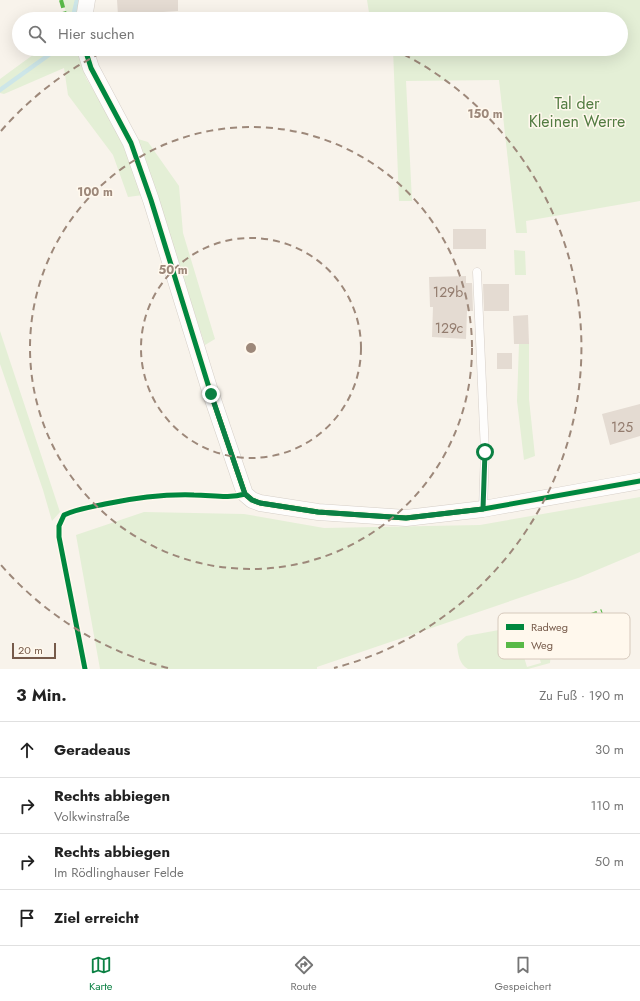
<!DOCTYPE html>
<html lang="de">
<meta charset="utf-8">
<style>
body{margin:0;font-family:Jost,sans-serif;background:#f6f6f6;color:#222}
.scale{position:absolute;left:12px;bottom:10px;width:44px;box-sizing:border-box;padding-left:4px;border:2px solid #765a4a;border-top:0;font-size:11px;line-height:14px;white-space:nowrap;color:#765a4a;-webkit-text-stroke:3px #fff8ed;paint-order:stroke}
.stop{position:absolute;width:12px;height:12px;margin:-9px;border:3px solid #0b8043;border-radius:50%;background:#fff}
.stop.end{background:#0b8043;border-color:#fff;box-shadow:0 1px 4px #0008}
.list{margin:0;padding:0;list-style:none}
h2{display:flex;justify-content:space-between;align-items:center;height:52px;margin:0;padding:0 16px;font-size:17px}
h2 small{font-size:13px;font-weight:400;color:#767676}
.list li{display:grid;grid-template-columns:26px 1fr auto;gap:12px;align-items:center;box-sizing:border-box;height:56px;padding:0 16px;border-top:1px solid #e0e0e0}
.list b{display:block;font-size:15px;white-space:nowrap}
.list p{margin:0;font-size:13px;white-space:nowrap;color:#767676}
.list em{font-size:13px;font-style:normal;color:#767676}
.icon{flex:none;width:22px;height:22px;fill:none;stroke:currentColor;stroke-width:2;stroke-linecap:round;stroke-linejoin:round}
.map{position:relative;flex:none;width:640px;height:669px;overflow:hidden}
.search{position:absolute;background:#fff;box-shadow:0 4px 16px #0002;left:12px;right:12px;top:12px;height:44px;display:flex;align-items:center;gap:10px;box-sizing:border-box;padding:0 14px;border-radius:22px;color:#767676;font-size:15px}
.sheet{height:276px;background:#fff}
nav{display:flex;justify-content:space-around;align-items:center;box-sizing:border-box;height:56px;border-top:1px solid #e0e0e0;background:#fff;font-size:11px;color:#767676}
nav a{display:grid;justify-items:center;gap:2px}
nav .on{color:#0b8043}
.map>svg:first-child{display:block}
.green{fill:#e4efd6;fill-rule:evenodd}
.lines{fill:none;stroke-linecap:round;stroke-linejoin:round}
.stream{stroke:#cde6e8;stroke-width:4.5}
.building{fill:#e4dbd2}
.lane-casing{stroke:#d6cfc8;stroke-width:9}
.street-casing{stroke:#d6cfc8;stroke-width:17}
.lane{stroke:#fefdfc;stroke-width:8}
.street{stroke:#fefdfc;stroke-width:16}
.quiet{stroke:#58b947;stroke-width:4;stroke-dasharray:8 4;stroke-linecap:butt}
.cycleway-casing{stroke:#fff8ed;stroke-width:8}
.cycleway{stroke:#00873e;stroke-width:5}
.route{stroke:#0b8043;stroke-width:5}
.ring{fill:none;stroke:#9d887a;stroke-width:2;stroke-dasharray:7 5}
.labels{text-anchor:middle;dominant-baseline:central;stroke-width:3;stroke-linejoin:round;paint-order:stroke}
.number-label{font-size:14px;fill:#937c6e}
.park-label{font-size:16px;fill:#537c42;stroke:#fff8ed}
.key{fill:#fff8ed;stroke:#d6c9bc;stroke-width:1}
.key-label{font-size:11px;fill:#765a4a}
.centre{fill:#9d887a;stroke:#fff8ed;stroke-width:2}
.ring-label{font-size:12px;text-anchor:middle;font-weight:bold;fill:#9d887a;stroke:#fff8ed;stroke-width:3;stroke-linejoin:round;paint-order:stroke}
</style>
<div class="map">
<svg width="640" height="669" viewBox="0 0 640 669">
<rect width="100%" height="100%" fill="#f8f3eb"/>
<!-- green -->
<path class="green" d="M63,0H82L77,17C64,17 66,11 63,0Z
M367,0H640V201L526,221L527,233H516L499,80L406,81L412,201H399L393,49H621V19H370Z
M41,49H79L86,78L126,145L143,195L128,197L113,155L68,95L64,68L4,94L0,93V79Z
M138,139L148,142L179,186L183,233L215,339L205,345Z
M514,250L525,251L526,275H515Z
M0,331L60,512L52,521L43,490L0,364Z
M519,344H529V399L535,456L524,460L517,401Z
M640,497V552L578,578L317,667V669H100L76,535L144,512L244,514L324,528L480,525Z
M540,615C545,631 552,647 550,663L528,669H468C459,664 458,654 457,644L466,636L499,630ZM538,653L541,663L527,667L524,657Z"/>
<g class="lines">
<!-- stream -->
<path class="stream" d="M73,17L77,0
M0,90L57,49"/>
</g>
<!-- building -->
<path class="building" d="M117,0H178V11L118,15Z
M453,229H486V249H453Z
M466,276V283H472L473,311H467L466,339L432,337L433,307H430L429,277Z
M483,284H509V311H484Z
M528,315L529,344H514L513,316Z
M497,353H512V369H497Z
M640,404V436L610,445L602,414Z"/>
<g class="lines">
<!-- lane casing -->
<g class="lane-casing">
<path id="lane" d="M477,272L485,452L483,509"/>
</g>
<!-- street casing -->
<g class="street-casing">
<path id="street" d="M84,19L87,0
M85,49L91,68L131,143L151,200L211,394L245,494L252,500L260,503L318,512L406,518L483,509L640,481"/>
</g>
<!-- lane -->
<use href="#lane" class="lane"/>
<!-- street -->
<use href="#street" class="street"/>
<!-- quiet -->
<path class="quiet" d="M61,0L66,18L68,19
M543,625L561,620L581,619L602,611
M549,647L557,645H571"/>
<!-- cycleway casing -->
<g class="cycleway-casing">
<path id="cycleway" d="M85,49L91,68L131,143L151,200L211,394L245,494
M245,494L252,500L260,503L318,512L406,518L483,509L640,481
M85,669L59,537V526L64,515C77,509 91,507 105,504C134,498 164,494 194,495C212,495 228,499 245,494"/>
</g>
<!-- cycleway -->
<use href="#cycleway" class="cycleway"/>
</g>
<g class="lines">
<!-- route -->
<path class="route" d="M211,394L245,494L252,500L260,503L318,512L406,518L483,509L485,452"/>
</g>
<!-- distance rings -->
<g class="ring">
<circle cx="251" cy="348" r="110"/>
<circle cx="251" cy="348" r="221"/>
<path d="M168 668A331 331 0 0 1 1 565M1 131A331 331 0 0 1 109 49M216 19A331 331 0 0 1 286 19M393 49A331 331 0 0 1 334 668"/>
</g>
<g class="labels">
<!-- number labels -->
<g class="number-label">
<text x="448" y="292">129b</text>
<text x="449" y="328">129c</text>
<text x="622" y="427">125</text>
</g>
<!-- park labels -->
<g class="park-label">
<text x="577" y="103">Tal der<tspan x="577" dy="18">Kleinen Werre</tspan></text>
</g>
</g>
<!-- legend -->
<rect x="498" y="613" width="132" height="46" rx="6" class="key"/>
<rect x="506" y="624" width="18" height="6" fill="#00873e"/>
<rect x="506" y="642" width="18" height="6" fill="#58b947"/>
<g class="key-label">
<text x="531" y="631">Radweg</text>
<text x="531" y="649">Weg</text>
</g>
<circle cx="251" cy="348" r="6" class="centre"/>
<g class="ring-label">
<text x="485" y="118">150 m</text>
<text x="95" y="196">100 m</text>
<text x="173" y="274">50 m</text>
</g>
</svg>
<div class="scale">20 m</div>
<div class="stop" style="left:485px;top:452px"></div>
<div class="stop end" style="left:211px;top:394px"></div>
<div class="search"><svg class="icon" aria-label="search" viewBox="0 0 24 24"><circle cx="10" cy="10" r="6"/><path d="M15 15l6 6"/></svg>Hier suchen</div>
</div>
<section class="sheet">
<h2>3 Min.<small>Zu Fuß · 190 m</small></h2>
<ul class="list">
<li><svg class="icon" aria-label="ahead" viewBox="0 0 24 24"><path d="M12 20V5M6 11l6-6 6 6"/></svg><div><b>Geradeaus</b></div><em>30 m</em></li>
<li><svg class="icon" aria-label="right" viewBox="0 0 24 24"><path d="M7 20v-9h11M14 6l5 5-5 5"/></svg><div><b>Rechts abbiegen</b><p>Volkwinstraße</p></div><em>110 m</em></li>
<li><svg class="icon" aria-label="right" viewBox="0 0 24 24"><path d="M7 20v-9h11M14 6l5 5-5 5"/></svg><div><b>Rechts abbiegen</b><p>Im Rödlinghauser Felde</p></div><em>50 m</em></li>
<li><svg class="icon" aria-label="arrive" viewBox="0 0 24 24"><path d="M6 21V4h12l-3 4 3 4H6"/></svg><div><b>Ziel erreicht</b></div></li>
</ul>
</section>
<nav>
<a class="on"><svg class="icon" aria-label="map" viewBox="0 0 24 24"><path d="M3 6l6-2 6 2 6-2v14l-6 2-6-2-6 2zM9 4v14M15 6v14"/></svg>Karte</a>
<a><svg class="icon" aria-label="directions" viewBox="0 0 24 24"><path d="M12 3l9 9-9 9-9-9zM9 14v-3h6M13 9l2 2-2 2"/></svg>Route</a>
<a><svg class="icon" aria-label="saved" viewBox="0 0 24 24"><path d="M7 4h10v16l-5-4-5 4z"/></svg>Gespeichert</a>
</nav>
